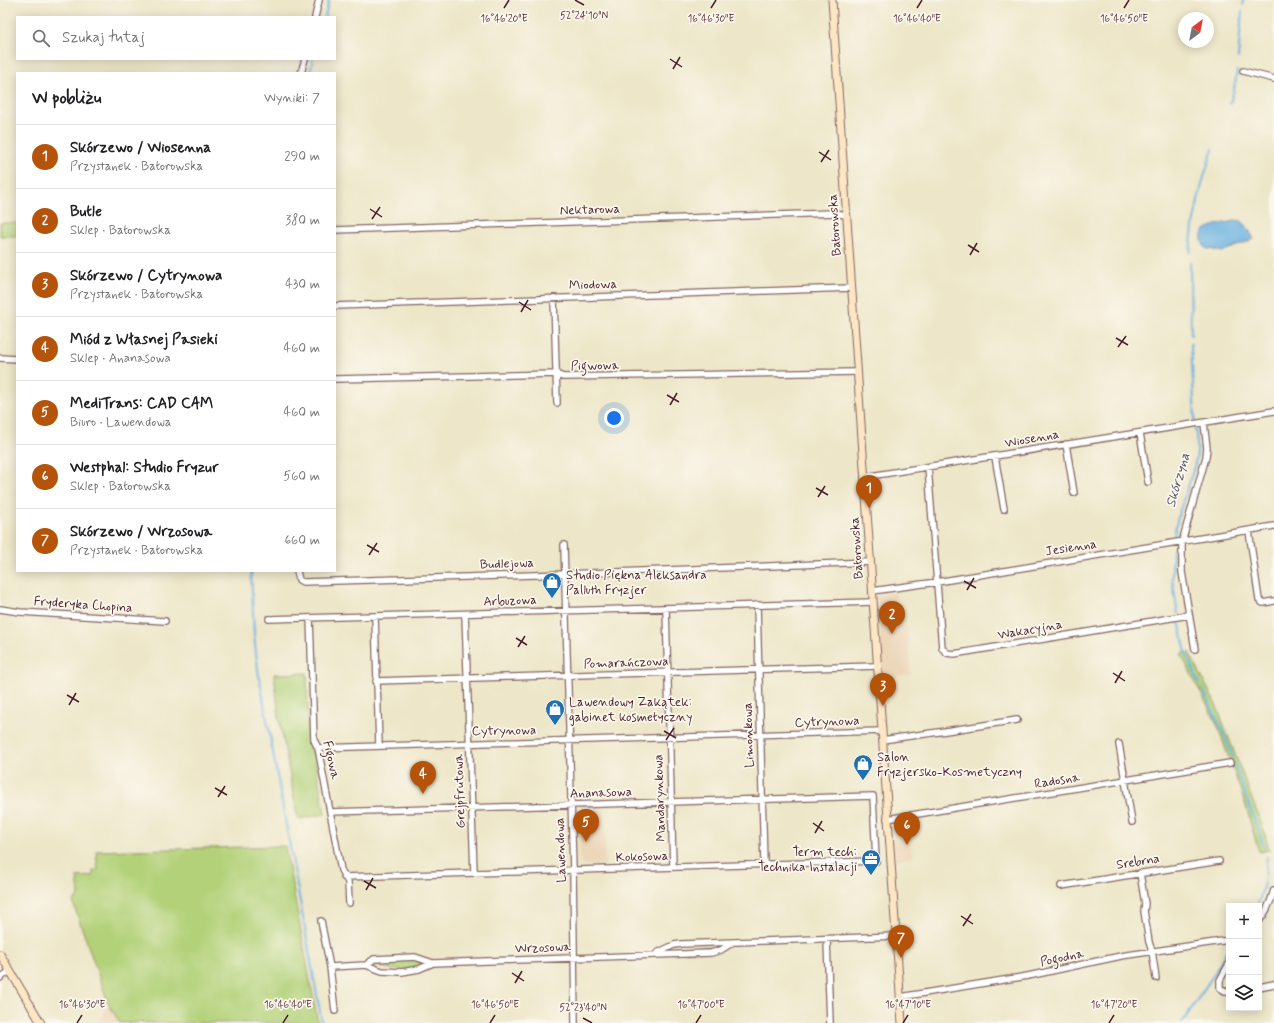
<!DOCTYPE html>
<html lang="pl">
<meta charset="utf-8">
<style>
body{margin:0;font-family:Mynerve,sans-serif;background:#f6f6f6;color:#202124}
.controls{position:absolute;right:12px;bottom:12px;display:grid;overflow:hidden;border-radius:0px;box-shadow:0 2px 10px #0003}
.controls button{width:36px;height:36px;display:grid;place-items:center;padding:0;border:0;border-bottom:1px solid #e0e0e0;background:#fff;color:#202124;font:20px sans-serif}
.compass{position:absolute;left:1178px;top:12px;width:36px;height:36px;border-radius:50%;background:#fff;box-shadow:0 2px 10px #0003;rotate:32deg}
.you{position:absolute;left:614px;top:418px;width:14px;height:14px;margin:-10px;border:3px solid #fff;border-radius:50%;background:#1a73e8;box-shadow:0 0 0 6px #1a73e833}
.badge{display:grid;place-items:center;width:26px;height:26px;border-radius:50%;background:#b45309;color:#fff;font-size:13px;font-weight:700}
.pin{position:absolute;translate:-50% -33px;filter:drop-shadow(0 1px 2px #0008)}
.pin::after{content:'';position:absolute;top:21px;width:14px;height:12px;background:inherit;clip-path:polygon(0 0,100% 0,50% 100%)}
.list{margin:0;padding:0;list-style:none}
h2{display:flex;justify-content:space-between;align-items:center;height:52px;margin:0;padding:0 16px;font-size:17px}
h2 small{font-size:13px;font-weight:400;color:#757577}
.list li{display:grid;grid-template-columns:26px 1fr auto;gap:12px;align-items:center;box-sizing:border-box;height:64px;padding:0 16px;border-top:1px solid #e0e0e0}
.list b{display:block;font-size:15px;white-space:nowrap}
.list p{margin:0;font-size:13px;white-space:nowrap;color:#757577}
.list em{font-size:13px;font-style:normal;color:#757577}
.icon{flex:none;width:22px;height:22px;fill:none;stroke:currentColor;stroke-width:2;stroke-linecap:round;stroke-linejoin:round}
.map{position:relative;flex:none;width:1274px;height:1023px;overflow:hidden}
.search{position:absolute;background:#fff;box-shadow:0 2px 10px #0003;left:16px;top:16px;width:320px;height:44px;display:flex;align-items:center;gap:10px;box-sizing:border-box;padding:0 14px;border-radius:0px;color:#757577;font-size:15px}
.panel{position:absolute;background:#fff;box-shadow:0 2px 10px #0003;left:16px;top:72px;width:320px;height:500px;border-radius:0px}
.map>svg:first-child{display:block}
.built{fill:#edd7bb}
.green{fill:#b2d178;stroke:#7e7852}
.water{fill:#69b0e0;stroke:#5a6886}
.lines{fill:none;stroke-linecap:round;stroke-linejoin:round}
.stream{stroke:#69b0e0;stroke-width:2}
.street-casing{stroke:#836562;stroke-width:8}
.secondary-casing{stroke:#836562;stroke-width:9}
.street{stroke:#fff;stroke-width:5.5}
.secondary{stroke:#fce6c4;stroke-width:7}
.ticks{fill:none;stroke:#4a1f2b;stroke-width:1.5}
.labels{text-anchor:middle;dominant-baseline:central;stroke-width:3.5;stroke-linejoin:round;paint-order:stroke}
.street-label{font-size:13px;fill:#4a1f2b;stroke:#fbf7ec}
.poi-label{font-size:13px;fill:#4a1f2b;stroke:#fbf7ec;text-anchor:start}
.water-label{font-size:14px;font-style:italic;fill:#55526a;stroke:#fbf7ec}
.ticks-label{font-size:10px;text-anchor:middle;fill:#4a1f2b;stroke:#fbf7ec;stroke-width:3.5;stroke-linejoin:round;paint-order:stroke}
</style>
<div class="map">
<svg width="1274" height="1023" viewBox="0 0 1274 1023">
<rect width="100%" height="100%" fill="#fbf7ec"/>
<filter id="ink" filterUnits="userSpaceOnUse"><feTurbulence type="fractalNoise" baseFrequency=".025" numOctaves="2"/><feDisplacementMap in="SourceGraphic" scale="8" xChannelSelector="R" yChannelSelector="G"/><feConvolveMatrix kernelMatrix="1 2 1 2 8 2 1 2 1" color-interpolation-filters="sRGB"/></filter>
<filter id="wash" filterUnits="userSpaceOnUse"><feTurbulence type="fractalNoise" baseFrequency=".012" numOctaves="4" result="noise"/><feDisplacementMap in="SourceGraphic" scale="16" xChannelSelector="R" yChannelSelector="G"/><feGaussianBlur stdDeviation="0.9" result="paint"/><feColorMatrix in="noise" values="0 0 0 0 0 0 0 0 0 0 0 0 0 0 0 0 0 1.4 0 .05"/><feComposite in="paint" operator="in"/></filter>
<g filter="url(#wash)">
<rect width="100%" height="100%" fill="#ede6c8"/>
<!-- built -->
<path class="built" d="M896,593L898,626L907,625L911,674L883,679L877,596Z
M605,809V865H582L580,863L578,813L580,810Z
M893,838L900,840L901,844L910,843L913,857L895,860Z
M109,1005L120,1023H98Z"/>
<!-- green -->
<path class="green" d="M0,223H17V236H0Z
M1189,652L1217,707L1263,828L1269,850L1259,852L1245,803L1216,722L1181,654Z
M307,673L309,748L314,755L325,814L298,819L279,718L274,674Z
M285,846L318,1023H141L140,1021L137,1023H120L109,1005L73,903L79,895L77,877L93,876V871L98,870L96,851Z
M720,946L711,950L672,952L671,951L680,948Z
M413,959L425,963C411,973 387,970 371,965V963L375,961Z"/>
<!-- water -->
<path class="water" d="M1240,220L1246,225L1254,239L1222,252L1205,248C1203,243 1200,238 1203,232C1207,225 1231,222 1240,220Z"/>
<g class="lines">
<!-- stream -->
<path class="stream" d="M1243,5V0
M325,17L329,0
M1238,58L1242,12
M310,73L313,59
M1230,103L1234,90L1237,71
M1190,252C1193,217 1201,182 1213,149
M1190,261L1191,335
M1191,344L1195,420
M1174,537C1177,508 1193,482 1197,453C1198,445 1196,436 1195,428
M1173,549L1172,579L1178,614
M251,571L254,635L258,670L322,1023
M1179,621L1186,653L1199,683
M1202,688L1223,732L1233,758
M1234,763L1264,847
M1257,906C1264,890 1266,874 1267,857
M1182,1023L1216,971L1229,946"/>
</g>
</g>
<g filter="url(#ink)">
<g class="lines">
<!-- street casing -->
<g class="street-casing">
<path id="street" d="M315,17L319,0
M1243,71L1274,79
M301,73L305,59
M335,230L775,215L834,213L846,215
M554,298L557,403
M335,306L851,288
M0,358L17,359
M335,379L556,374L563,377L857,372
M1140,433L1148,482
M1066,444L1074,493
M995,457L1004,509
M928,467L942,648L947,653L954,654L1189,615
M864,477L1274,411
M1249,531L1259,600L1263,603L1274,601
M564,545L573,870L575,1023
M297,571L299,580L303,582L565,574L870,562
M872,591L937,582L1274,526
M757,605L764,864
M666,608L673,867
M0,609L20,612L165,621
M465,614L474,872
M375,616L379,746
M310,618L314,740L318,748L341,870L348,882L349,903
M269,619L873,602
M1195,649L1182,572V542L1206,457L1207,448L1204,423
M376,681L877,666
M882,740L939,732L1017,720
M1119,744L1132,822
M318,748L882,731
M330,812L873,796L876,861L344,877
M887,819L1230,763
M1140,873L1145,904L1144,911L1149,942L1152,951L1156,978
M1061,886L1219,861
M321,921L330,967L335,1011
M1259,921C1267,912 1271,901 1274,890
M827,940L830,1023
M657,953L674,945L681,944L896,936
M1229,964L1220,980V988L1225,991H1229
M366,965L374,959L415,957L433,963L711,953L721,950L732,943
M330,967L366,965L382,971L402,972L419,969L433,963
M0,978L10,971
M1259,987L1274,984
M900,997L1028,976L1121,956L1229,940"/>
</g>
<!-- secondary casing -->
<g class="secondary-casing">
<path id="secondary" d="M832,0L902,1023
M0,954L41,1023"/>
</g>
<!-- street -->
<use href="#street" class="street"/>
<!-- secondary -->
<use href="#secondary" class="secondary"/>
</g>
</g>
<!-- ticks -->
<path class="ticks" d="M575,0L584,5M504,8L509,0M711,8L716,0M917,8L922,0M1124,8L1129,0M670,59L682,67M673,69L680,57M819,152L831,160M821,162L829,150M370,209L382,217M372,219L380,207M968,245L979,252M970,255L977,243M519,302L531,310M521,312L528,300M1116,338L1128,345M1118,347L1126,336M667,395L679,402M670,405L677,393M816,488L828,495M818,497L825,486M367,545L379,552M369,555L377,543M964,581L976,588M967,590L974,578M516,638L527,645M518,647L525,636M1113,673L1125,681M1115,683L1122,671M67,695L79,702M69,705L76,693M664,731L676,738M666,740L674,728M215,788L227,795M218,797L225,786M813,823L824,831M815,833L822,821M364,881L376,888M366,890L373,878M961,916L973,924M963,926L971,914M512,973L524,981M515,983L522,971M583,1018L592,1023M77,1023L82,1015M283,1023L288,1015M490,1023L495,1015M696,1023L701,1015M903,1023L908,1015M1109,1023L1114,1015"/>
<!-- icons -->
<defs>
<g id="shop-pin" transform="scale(1)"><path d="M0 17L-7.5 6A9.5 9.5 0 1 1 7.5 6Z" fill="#1f6fb2" stroke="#fbf7ec"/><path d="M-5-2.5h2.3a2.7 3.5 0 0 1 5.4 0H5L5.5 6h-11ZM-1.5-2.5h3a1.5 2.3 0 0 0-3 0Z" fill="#fff"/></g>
<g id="office-pin" transform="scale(1)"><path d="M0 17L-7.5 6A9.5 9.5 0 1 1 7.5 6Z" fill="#1f6fb2" stroke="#fbf7ec"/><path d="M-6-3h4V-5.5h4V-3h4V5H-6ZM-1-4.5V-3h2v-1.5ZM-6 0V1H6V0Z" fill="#fff"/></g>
</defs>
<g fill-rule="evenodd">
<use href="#shop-pin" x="552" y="582"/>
<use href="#shop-pin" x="555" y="709"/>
<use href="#shop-pin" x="863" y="764"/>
<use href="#office-pin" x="871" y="859"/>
</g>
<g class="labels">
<!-- street labels -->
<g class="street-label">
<text transform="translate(590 210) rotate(-2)">Nektarowa</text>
<text transform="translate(835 225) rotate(-94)">Batorowska</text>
<text transform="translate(593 285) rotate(-2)">Miodowa</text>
<text transform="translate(595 366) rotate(-1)">Pigwowa</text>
<text transform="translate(1032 439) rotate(-10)">Wiosenna</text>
<text transform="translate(857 548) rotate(-94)">Batorowska</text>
<text transform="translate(1071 548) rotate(-9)">Jesienna</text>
<text transform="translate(507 564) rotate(-2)">Budlejowa</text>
<text transform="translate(510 601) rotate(-2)">Arbuzowa</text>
<text transform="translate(83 605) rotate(4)">Fryderyka Chopina</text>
<text transform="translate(1030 630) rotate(-10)">Wakacyjna</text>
<text transform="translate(626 663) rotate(-2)">Pomarańczowa</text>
<text transform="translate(827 722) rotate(-2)">Cytrynowa</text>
<text transform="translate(504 731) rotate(-1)">Cytrynowa</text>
<text transform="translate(749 735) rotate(-92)">Limonkowa</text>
<text transform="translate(331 760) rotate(77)">Figowa</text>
<text transform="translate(1057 781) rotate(-9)">Radosna</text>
<text transform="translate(460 791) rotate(-92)">Grejpfrutowa</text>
<text transform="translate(601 793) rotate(-2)">Ananasowa</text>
<text transform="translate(660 798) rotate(-92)">Mandarynkowa</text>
<text transform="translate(561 850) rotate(-92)">Lawendowa</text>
<text transform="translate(642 857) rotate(-2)">Kokosowa</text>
<text transform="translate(1138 862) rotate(-9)">Srebrna</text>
<text transform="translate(543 948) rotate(-2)">Wrzosowa</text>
<text transform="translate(1062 958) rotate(-12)">Pogodna</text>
</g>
<!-- poi labels -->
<g class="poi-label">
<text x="566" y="575">Studio Piękna Aleksandra<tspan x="566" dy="15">Palluth Fryzjer</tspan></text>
<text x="569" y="702">Lawendowy Zakątek:<tspan x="569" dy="15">gabinet kosmetyczny</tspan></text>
<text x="877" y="757">Salon<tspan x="877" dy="15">Fryzjersko-Kosmetyczny</tspan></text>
<text x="857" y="852" text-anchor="end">Term tech:<tspan x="857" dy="15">Technika Instalacji</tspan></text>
</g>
<!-- water labels -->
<g class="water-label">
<text transform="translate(1178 480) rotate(-74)">Skórzyna</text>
</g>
</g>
<g class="ticks-label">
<text x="584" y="19">52°24'10"N</text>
<text x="504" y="22">16°46'20"E</text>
<text x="711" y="22">16°46'30"E</text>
<text x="917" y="22">16°46'40"E</text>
<text x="1124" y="22">16°46'50"E</text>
<text x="82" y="1008">16°46'30"E</text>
<text x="288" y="1008">16°46'40"E</text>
<text x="495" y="1008">16°46'50"E</text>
<text x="701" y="1008">16°47'00"E</text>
<text x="908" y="1008">16°47'10"E</text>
<text x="1114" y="1008">16°47'20"E</text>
<text x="583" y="1011">52°23'40"N</text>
</g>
</svg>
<div class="controls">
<button>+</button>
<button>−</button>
<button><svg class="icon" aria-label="layers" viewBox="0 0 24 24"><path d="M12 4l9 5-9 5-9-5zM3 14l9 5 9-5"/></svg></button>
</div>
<svg class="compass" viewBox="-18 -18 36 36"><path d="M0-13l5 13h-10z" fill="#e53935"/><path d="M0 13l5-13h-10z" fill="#757577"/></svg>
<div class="you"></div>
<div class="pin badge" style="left:869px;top:508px">1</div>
<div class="pin badge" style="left:892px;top:634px">2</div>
<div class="pin badge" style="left:883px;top:706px">3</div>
<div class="pin badge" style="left:423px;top:794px">4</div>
<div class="pin badge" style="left:586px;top:842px">5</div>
<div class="pin badge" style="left:907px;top:845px">6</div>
<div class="pin badge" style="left:901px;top:958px">7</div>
<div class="search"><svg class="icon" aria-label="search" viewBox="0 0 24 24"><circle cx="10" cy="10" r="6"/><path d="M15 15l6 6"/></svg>Szukaj tutaj</div>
<section class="panel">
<h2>W pobliżu<small>Wyniki: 7</small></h2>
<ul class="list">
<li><span class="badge">1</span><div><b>Skórzewo / Wiosenna</b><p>Przystanek · Batorowska</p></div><em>290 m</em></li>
<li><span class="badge">2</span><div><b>Butle</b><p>Sklep · Batorowska</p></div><em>380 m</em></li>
<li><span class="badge">3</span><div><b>Skórzewo / Cytrynowa</b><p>Przystanek · Batorowska</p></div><em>430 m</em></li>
<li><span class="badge">4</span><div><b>Miód z Własnej Pasieki</b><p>Sklep · Ananasowa</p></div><em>460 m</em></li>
<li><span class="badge">5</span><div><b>MediTrans: CAD CAM</b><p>Biuro · Lawendowa</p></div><em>460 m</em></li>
<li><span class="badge">6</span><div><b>Westphal: Studio Fryzur</b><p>Sklep · Batorowska</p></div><em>560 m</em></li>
<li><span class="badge">7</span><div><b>Skórzewo / Wrzosowa</b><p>Przystanek · Batorowska</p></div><em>660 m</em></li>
</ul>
</section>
</div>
